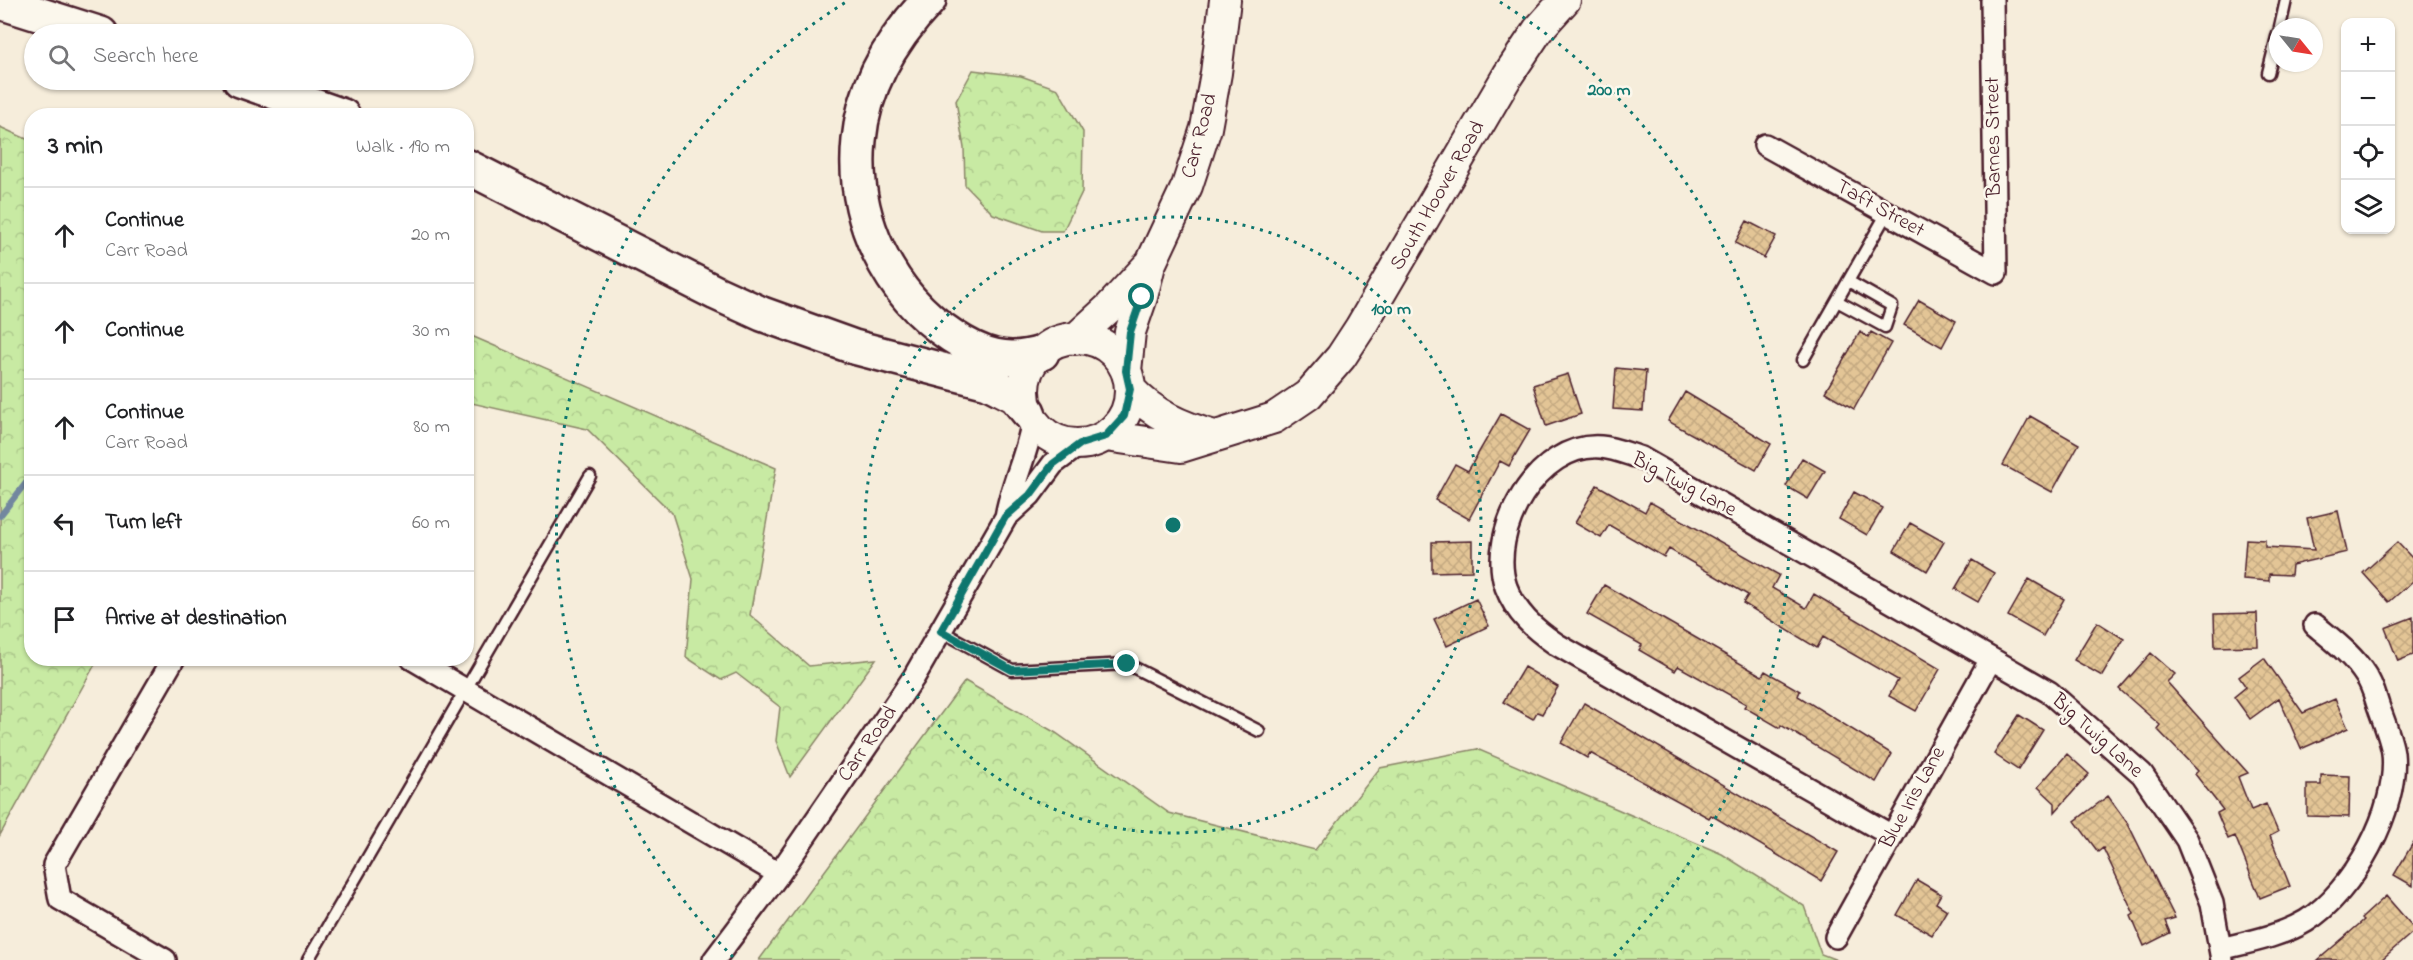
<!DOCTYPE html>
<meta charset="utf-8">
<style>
body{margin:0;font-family:"Indie Flower",sans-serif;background:#f6f6f6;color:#202124}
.controls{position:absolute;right:18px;top:18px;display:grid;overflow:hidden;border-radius:12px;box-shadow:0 2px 4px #0004}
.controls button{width:54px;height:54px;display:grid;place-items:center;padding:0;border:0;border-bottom:2px solid #e0e0e0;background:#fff;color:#202124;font:30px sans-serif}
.compass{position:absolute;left:2269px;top:18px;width:54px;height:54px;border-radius:50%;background:#fff;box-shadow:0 2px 4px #0004;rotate:120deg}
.stop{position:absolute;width:18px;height:18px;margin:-14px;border:4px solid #0f766e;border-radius:50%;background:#fff}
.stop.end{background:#0f766e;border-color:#fff;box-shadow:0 2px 6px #0008}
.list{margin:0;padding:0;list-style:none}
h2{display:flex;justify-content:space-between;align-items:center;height:78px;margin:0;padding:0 24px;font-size:26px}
h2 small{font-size:20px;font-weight:400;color:#757577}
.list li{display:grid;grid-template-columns:39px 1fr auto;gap:18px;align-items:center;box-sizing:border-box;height:96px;padding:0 24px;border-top:2px solid #e0e0e0}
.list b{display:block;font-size:22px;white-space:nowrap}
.list p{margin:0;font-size:20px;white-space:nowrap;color:#757577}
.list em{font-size:20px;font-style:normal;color:#757577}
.icon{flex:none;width:33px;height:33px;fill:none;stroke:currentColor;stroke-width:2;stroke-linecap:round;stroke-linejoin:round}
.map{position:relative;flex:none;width:2413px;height:960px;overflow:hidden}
.search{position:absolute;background:#fff;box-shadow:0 2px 4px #0004;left:24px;top:24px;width:450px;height:66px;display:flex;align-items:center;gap:15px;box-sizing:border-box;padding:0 21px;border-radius:33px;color:#757577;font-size:22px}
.panel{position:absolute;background:#fff;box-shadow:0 2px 4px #0004;left:24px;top:108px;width:450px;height:558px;border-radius:24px}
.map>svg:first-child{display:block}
.forest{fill:url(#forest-crowns);stroke:#898467;stroke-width:1.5}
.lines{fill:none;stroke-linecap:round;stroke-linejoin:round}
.stream{stroke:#72879f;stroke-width:6}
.building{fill:url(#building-cross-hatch);stroke:#4a1f2b;stroke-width:1.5}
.lane-casing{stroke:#4a1f2b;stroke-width:15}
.street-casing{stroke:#4a1f2b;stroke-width:26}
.secondary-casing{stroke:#4a1f2b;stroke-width:34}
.highway-casing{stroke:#4a1f2b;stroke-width:38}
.lane{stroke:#fbf7ec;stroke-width:10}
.street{stroke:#fbf7ec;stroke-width:21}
.secondary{stroke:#fbf7ec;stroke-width:30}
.highway{stroke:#fbf7ec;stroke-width:33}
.route{stroke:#0f766e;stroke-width:8}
.ring{fill:none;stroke:#0f766e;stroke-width:3;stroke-dasharray:3 6}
.labels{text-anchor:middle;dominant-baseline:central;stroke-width:5;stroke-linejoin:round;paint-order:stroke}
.street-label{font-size:21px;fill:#4a1f2b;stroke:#fbf7ec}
.centre{fill:#0f766e;stroke:#fbf7ec;stroke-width:3}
.ring-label{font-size:18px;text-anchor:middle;font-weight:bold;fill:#0f766e;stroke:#fbf7ec;stroke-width:5;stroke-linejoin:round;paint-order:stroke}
</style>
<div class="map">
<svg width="2413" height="960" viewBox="0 0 2413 960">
<defs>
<pattern id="forest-crowns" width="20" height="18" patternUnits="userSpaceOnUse" patternTransform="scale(1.5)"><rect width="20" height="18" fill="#c8eaa3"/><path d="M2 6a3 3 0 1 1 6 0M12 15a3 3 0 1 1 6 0" fill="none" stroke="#adc88c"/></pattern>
<pattern id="building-cross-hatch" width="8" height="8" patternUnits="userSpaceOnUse" patternTransform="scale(1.5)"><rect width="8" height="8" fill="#e3c596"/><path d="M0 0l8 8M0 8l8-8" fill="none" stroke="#c4a981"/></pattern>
</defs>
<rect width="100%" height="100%" fill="#f6eddb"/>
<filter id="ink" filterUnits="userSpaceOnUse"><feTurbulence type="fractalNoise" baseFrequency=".0167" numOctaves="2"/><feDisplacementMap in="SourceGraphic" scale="12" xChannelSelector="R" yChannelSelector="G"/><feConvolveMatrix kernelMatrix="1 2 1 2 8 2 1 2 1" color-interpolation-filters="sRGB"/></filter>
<g filter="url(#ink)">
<!-- forest -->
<path class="forest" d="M973,70L1021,76L1058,89L1083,132L1082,192L1063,231H1042L993,214L965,185L964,148L956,101Z
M0,127L31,141L32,658L98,659L0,835Z
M467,334L776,468L750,615L809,666L876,659L790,777L776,741L780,707L736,673L721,680L686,657L693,579L672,513L587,429L467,402Z
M965,681L1056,733L1169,813L1315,850L1380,768L1477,749L1722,854L1804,906L1821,954L1837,960H759Z"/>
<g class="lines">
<!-- stream -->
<path class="stream" d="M0,516L32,475"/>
</g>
<!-- building -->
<path class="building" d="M1747,221L1776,236L1764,258L1735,243Z
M1919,300L1956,321L1942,347L1904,325Z
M1860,332L1868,337L1871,332L1891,343L1854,409L1825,392Z
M1616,368L1646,371L1643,411L1613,409Z
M1568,374L1581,414L1546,426L1533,385Z
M1685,392L1771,444L1756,470L1668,421Z
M1501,414L1530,430L1509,466L1500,461L1469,519L1435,500L1455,464L1468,471Z
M2030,416L2079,444L2052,492L2003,465Z
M1802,458L1825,471L1808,499L1786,486Z
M1597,485L1645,512L1650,502L1779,575L1772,588L1806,608L1814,594L1940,669L1916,711L1889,696L1898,680L1823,637L1817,648L1743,603L1748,595L1669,549L1664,557L1609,525L1601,538L1575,523Z
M1854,492L1883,508L1867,535L1839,519Z
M2338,511L2347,552L2292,565L2291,575L2269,574V581L2243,579L2246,539L2265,540V547L2314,550L2307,518Z
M1910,523L1944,542L1927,571L1894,551Z
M1472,541V571L1432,572V542Z
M2397,542L2413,559V581L2389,602L2363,573Z
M1972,560L1994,573L1978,602L1955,589Z
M2029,579L2064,599L2043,636L2008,616Z
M1604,585L1762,676L1765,671L1800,691L1798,696L1892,754L1876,782L1781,725L1780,728L1744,707L1746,704L1678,666L1675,671L1639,650L1642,645L1587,614Z
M1476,599L1489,626L1447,646L1434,619Z
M2257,613L2258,646L2215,647L2214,614Z
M2413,617V655L2398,661L2385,628Z
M2097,622L2124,639L2102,676L2074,660Z
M2151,653L2175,674L2167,682L2248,773L2238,777L2251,810L2266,804L2278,832L2270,836L2290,886L2260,898L2235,836L2228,839L2217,813L2223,810L2195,774L2198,771L2157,729L2160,725L2119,689Z
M2264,658L2303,713L2335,699L2348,728L2301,749L2279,698L2250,719L2234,697L2246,687L2239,677Z
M1524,667L1558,687L1542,714L1537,712L1533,719L1503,702Z
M1584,703L1838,852L1821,881L1711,815L1709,818L1590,753L1587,758L1561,743Z
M2019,715L2043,730L2018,770L1994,754Z
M2067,754L2089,774L2055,812V803L2038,787Z
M2321,775L2350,776L2349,817L2307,816V785H2321Z
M2108,796L2128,824L2175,918L2165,921L2170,933L2144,946L2131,916L2134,914L2103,848L2098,852L2075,821Z
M2413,843V886L2394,875Z
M1917,880L1941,894L1936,903L1947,910L1932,935L1897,915Z
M2386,896L2413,927V932L2381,960H2318L2364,920L2362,918Z"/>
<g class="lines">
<!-- lane casing -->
<g class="lane-casing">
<path id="lane" d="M2280,27L2286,0
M2268,73L2278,33
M1837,301L1885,327L1892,306L1848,281
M1803,360L1887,213
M941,631L1012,670L1127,664L1259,731
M308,960L590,476"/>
</g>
<!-- street casing -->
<g class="street-casing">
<path id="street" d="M1765,145L1996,273L1992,0
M1006,517C1012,482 1027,456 1033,420
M411,658L779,874
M1892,836L1556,644C1534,629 1516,613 1506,587C1487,531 1538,442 1601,447C1614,448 1628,454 1641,458L2049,692L2142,774L2187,840L2212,903L2222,960
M1836,937L1991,659
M2220,949C2249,942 2281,936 2306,921C2353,892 2399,809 2393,753C2391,738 2383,720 2378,705C2375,696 2372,684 2366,676C2353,655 2334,641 2315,625
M165,960L60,899L54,865L174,658
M714,960L779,874L914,677L1006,517L1030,495L1053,464L1080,444"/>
</g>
<!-- secondary casing -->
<g class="secondary-casing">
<path id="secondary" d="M1024 391a53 53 0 1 1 106 0a53 53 0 1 1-106 0Z
M1075,339L1110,307L1147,267
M1126,371L1130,332L1142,297L1150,265L1187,186L1206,128L1216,73L1225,0
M1130,389C1154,415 1180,426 1214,436
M1106,436L1181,447L1274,418L1308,395L1341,357L1360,328L1508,75L1538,30L1565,0"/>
</g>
<!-- highway casing -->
<g class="highway-casing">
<path id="highway" d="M929,0C892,39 864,85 859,140C851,217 888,294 952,336C982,356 1007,364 1042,353
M0,2L101,34
M240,80L343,116
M466,166L716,293L762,314L854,347L988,382L1015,396L1028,412"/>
</g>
<!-- lane -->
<use href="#lane" class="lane"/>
<!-- street -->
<use href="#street" class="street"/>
<!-- secondary -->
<use href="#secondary" class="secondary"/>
<!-- highway -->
<use href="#highway" class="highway"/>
</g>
</g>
<g class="lines" filter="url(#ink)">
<!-- route -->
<path class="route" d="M1127,664L1012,670L941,631L1005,517L1030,495L1053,464L1080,444L1106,436L1124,416L1130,389L1126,371L1130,332L1142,297"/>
</g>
<!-- distance rings -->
<g class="ring">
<circle cx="1173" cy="525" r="308"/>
<path d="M733 957A617 617 0 0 1 846 2M1500 2A617 617 0 0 1 1613 957"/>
</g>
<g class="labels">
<!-- street labels -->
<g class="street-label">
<text transform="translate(1200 136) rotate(-75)">Carr Road</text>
<text transform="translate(1994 137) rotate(-91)">Barnes Street</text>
<text transform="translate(1438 196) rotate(-60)">South Hoover Road</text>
<text transform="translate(1880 209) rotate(29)">Taft Street</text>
<text transform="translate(1684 485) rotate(28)">Big Twig Lane</text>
<text transform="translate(2097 736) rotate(42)">Big Twig Lane</text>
<text transform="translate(868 744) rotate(-55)">Carr Road</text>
<text transform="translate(1913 798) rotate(-61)">Blue Iris Lane</text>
</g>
</g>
<circle cx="1173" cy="525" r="9" class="centre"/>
<g class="ring-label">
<text x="1609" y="95">200 m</text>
<text x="1391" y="314">100 m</text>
</g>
</svg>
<div class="controls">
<button>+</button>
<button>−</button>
<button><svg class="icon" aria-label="locate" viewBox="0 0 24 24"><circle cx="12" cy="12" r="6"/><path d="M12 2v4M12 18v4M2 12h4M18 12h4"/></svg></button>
<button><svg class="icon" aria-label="layers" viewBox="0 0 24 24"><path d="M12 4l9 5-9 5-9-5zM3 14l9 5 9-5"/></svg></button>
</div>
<svg class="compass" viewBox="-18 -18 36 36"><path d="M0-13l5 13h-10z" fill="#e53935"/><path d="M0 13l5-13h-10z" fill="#757577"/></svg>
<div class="stop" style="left:1142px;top:297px"></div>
<div class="stop end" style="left:1127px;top:664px"></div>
<div class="search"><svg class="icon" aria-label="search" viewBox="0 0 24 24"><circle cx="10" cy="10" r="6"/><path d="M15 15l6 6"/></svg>Search here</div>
<section class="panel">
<h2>3 min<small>Walk · 190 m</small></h2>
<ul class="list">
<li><svg class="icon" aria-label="ahead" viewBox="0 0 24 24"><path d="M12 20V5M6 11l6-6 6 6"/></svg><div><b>Continue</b><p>Carr Road</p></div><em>20 m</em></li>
<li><svg class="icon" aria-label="ahead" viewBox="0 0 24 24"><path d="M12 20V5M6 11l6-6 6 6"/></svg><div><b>Continue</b></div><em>30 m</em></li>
<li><svg class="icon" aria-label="ahead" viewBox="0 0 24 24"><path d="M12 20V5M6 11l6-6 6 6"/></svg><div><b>Continue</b><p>Carr Road</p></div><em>80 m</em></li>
<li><svg class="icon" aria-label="left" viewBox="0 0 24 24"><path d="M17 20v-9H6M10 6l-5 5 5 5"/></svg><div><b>Turn left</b></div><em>60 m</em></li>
<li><svg class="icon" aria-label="arrive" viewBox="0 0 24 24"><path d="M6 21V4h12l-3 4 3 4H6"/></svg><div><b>Arrive at destination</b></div></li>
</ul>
</section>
</div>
